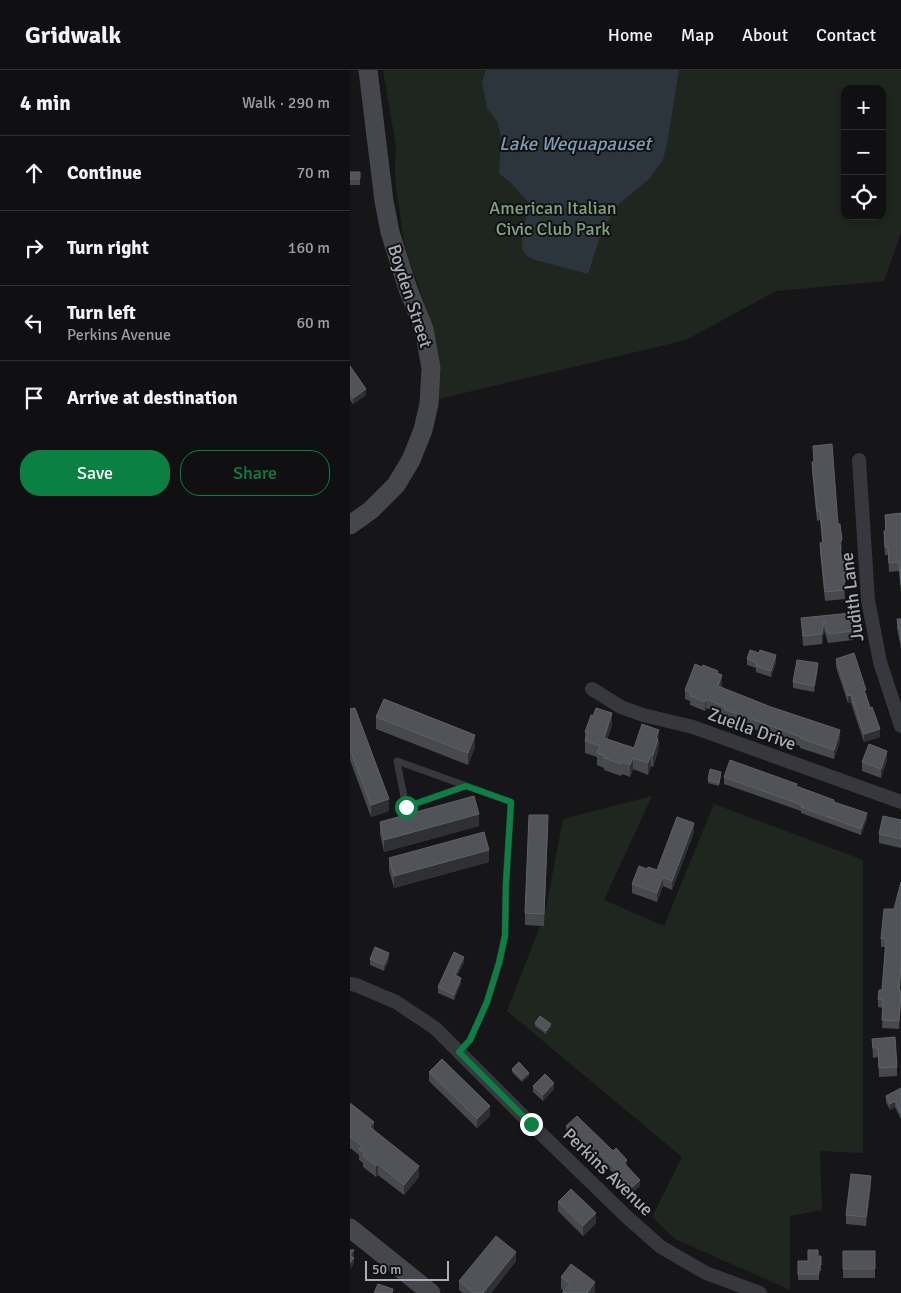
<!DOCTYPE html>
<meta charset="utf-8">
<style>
body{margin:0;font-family:Signika,sans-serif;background:#1e1e20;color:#f1f3f6}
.controls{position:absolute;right:15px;top:15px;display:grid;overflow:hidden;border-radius:10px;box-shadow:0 2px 8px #0003}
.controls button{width:45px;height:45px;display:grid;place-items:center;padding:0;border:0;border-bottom:1px solid #303032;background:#101012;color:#f1f3f6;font:25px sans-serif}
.scale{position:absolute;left:15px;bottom:12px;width:84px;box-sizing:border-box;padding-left:5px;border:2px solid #a8adb8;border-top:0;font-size:14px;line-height:18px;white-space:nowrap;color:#a8adb8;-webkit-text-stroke:4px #111113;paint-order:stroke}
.stop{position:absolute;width:15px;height:15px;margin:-11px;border:4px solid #0b8043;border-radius:50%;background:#fff}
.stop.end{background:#0b8043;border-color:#fff;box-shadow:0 1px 5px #0008}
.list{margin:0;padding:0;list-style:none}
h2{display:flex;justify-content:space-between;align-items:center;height:65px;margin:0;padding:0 20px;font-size:21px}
h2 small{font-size:16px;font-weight:400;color:#9c9d9f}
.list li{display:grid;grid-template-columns:32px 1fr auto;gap:15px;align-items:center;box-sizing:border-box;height:75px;padding:0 20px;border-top:1px solid #303032}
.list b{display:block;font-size:19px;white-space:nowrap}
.list p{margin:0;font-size:16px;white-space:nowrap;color:#9c9d9f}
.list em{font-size:16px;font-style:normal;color:#9c9d9f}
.actions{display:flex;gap:10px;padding:15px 20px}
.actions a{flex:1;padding:11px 0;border:1px solid #0b8043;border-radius:20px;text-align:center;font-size:18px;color:#0b8043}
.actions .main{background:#0b8043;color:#fff}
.icon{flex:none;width:28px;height:28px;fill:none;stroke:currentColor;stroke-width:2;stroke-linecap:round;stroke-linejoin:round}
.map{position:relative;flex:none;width:551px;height:1223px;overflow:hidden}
header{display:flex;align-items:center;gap:30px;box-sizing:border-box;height:70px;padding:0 25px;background:#101012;border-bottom:1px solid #303032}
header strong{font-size:24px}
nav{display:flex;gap:28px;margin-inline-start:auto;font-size:18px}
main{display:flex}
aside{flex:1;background:#101012}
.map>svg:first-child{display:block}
.green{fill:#1e261f;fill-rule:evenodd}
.water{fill:#2c353c}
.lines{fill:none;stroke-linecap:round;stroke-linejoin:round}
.lane{stroke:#37383d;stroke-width:7}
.street{stroke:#37383d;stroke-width:14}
.secondary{stroke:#45474d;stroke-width:19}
.wall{fill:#47494d}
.shaded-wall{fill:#2f3033}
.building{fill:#525359;stroke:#5f6168}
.route{stroke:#0b8043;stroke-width:6}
.labels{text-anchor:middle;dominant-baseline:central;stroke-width:4;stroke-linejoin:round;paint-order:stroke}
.park-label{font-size:18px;fill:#7fa381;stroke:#111113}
.street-label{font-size:18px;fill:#a8adb8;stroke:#111113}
.water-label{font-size:19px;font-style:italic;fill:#7f9bb3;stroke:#111113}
</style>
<header>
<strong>Gridwalk</strong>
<nav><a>Home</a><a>Map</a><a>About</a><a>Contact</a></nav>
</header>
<main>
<aside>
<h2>4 min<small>Walk · 290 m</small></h2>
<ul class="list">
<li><svg class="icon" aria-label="ahead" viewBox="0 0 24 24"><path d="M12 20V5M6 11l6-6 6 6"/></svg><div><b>Continue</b></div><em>70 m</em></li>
<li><svg class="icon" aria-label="right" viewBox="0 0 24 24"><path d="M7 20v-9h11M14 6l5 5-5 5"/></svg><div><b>Turn right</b></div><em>160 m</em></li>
<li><svg class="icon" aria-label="left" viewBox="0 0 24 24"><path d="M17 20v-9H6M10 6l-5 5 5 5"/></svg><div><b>Turn left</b><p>Perkins Avenue</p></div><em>60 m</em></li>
<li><svg class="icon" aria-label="arrive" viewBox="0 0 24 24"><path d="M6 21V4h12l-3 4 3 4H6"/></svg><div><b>Arrive at destination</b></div></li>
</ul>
<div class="actions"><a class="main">Save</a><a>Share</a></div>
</aside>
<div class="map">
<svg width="551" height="1223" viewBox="0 0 551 1223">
<rect width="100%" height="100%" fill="#161618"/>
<!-- green -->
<path class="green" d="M33,0H551V163L534,211L426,221L336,270L89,329C89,306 86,276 81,253C75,231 66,210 59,189C53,171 51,154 49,136C45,116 44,97 46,76ZM495,19H532V146H495Z
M302,726L254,830L314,856L364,734L513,790V1083L470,1081L472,1140L440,1146V1220L325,1169L302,1147L332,1087L157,941L195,843L213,749Z"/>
<!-- water -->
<path class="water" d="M136,0H329L317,74L313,90L299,109L269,134L252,161L238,204L182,189C181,188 177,186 176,185C166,174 176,147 180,134L162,114L149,103L151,68L148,53L137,38L132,12Z"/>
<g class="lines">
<!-- lane -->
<path class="lane" d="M109,982L120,970L137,932L149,893L155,866L156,813L161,732L47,691L56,737L116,716"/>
<!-- street -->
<path class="street" d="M509,390L518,530L530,592L551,656
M242,619L271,637L293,645L343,657L551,732
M0,914L6,915L46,932L85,958L181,1054L278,1148L311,1177L356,1203L410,1223"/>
<!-- secondary -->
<path class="secondary" d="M0,455L21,440L46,415L61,390L73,360L79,334L81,298L74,259L58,219L40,162L34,131L18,0
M0,1158L81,1223"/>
</g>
<!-- wall -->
<path class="wall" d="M0,102H10V115H0Z
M0,296L16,325L3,334L0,330Z
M463,376L488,454L492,479L491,480V486L496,503V512H494L495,529L475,531L470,482V473L472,472L470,450L467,451L462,401V392H464Z
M551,443V523L549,501L539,502L538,485H535L534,469V461H535V445Z
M501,543L503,570L478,573L474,560L472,574L453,576L451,548Z
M547,549H551V579L547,558Z
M397,589L426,592L421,607L406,602V598L397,595Z
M486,589L516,624L530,667L514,672L501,633H498L486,597Z
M352,597L368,604L372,614L371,618L490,670L484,689L450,678V676L374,648V645L356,638L355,641L340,635V631L335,629V620Z
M468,599L464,622L443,618V612Z
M0,639L39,741L21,747L0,690Z
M26,647L125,677L118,695L26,659Z
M262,655L257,669L284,678L309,672L308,681L303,697L301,696L298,705L283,699L280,707L272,704L271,706L254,700V698L247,695V687L235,683V662Z
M537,690L531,708L512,701V692Z
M371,705L369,716L358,713V710Z
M374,707L447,717L484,733L517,749L511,765L451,743V741L374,714Z
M551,750V778L529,773V764Z
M30,752L129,756L34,782L30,764Z
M198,757L194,856L175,855V843Z
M344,762L322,820L313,816L307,832L282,823V814L297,799L307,800Z
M39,788L139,792L44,818L39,800Z
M551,812V903L550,921L551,929L549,959L532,958L533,938L528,937V929L532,920L536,877H531V869L544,839Z
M20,889H39L34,901L20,895Z
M114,892L107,906L111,913L104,930L88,923V917Z
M185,953L201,957L196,964L185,956Z
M522,969L547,997V1006L529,1007L528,987L523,988Z
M162,999L179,1006L172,1012L162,1002Z
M79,1002L140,1046L127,1058L79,1011Z
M183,1016L204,1019L193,1031L183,1022Z
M551,1018V1049L545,1037L540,1040L536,1032V1026Z
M0,1033L24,1060L69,1107L54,1125L28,1105L26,1107L13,1097V1093L9,1090V1085L0,1078Z
M216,1056L277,1096L290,1116L279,1126L268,1115V1108L248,1088L245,1091L216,1063Z
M521,1115L516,1156L496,1154V1145Z
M208,1132L246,1153L233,1166L208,1141Z
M493,1181H525V1208H493Z
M468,1186H471V1201H469V1210H448V1191H458Z
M166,1191L141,1223H113L109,1220V1211Z
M211,1207L245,1223L214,1221L211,1219Z"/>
<!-- shaded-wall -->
<path class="shaded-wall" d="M16,319V325L3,334V328Z
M492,470V479L490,481V472Z
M474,551V560L472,574V564Z
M426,585V592L421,607V601Z
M468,593V599L464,622V616Z
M372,605V614L368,626V616Z
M501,625V633H498V626Z
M356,629V638L355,641V632Z
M262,643V655L254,679V668Z
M530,659V667L514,672V664Z
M309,660L308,681L303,697V685L306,668Z
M490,660V670L484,689V680Z
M125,665V677L118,695V683Z
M537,681V690L531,708V699Z
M301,685V696L298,705V693Z
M283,688V699L280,707V695Z
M39,729V741L21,747V735Z
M517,743V749L511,765V759Z
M129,744V756L34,782V770Z
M198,745V757L194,856V844Z
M344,753V762L322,820V811Z
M139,780V792L44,818V806Z
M313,807V816L307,832V823Z
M39,883V889L34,901V895Z
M114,887V892L105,910V905Z
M111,908V913L104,930V925Z
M201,954V957L196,964V961Z
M179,1003V1006L172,1012V1009Z
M204,1013V1019L193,1031V1025Z
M545,1031V1037L540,1040V1034Z
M140,1036V1046L127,1058V1049Z
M24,1052V1063L20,1057Z
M248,1082V1088L245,1091V1085Z
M277,1090V1096L274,1099V1093Z
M28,1094V1105L26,1107V1096Z
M69,1096V1107L54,1125V1115Z
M521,1106V1115L516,1156V1147Z
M290,1110V1116L279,1126V1120Z
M246,1143V1153L233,1166V1156Z
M4,1180V1186L0,1191V1185Z
M166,1182V1191L141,1223H133Z
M4,1188V1194L0,1199V1193Z
M245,1212V1223H237Z"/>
<!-- building -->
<path class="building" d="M0,102H10V109H0Z
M0,296L16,319L3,328L0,324Z
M482,374L488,454H490L492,470L490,472L491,486H494L496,503H493L495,520L475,522L470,473L473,472L470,441L467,442L462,392H464L463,376Z
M551,443V515L549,492L539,493L538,477H535L534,461L536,460L535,445Z
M501,543L503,561L478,564L474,551L472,564L453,566L451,548Z
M547,549H551V570Z
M400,580L409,583L410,580L426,585L421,601L406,596L407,593L397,589Z
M504,583L516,620H514L520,638L522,637L530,659L514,664L501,625L498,626L486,589Z
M447,590L468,593L464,616L443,612Z
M345,594L352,597L353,595L368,601L367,603L372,605L368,616L421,637L490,660L484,680L450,668L451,667L374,639L375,637L356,629L355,632L340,626L341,623L335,620Z
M34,629L125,665L118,683L26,647Z
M5,638L39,729L21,735L0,679V639Z
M246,638L262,643L254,668L284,678L292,654L309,660L306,668L308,669L303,685H301L298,693L283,688L280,695L272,692L271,694L254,688L255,686L247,683L250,676L235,671L238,663L235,662L241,645L243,646Z
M519,674L537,681L531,699L512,692Z
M380,690L447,714L446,716L484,730V732L517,743L511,759L451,737L452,735L374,707Z
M360,699L371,702L369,713L358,710Z
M124,726L129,744L34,770L30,752Z
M179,745H198L194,844L175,843Z
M533,746L551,750V769L529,764Z
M327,747L344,753L322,811L313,807L307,823L282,814L289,796L297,799L298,797L307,800Z
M134,762L139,780L44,806L39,788Z
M551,812V895L549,921H551L549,951L532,950L533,930L528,929L529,920H532L536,869H531L534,839H544Z
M25,877L39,883L34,895L20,889Z
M104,882L114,887L105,905L111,908L104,925L88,917Z
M190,946L201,954L196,961L185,953Z
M545,967L547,997L529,998L528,978H523L522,969Z
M92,989L140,1036L127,1049L79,1002Z
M169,992L179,1003L172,1009L162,999Z
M195,1004L204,1013L193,1025L183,1016Z
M551,1018V1043L545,1031L540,1034L536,1026Z
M0,1033L24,1052L20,1057L69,1096L54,1115L28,1094L26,1096L13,1086L15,1084L9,1079L12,1076L0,1067Z
M227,1046L263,1081L266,1078L277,1090L274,1093L290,1110L279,1120L268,1109L271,1105L248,1082L245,1085L216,1056Z
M501,1104L521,1106L516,1147L496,1145Z
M221,1119L246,1143L233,1156L208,1132Z
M146,1166L166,1182L133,1223H124L109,1211Z
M0,1180H4L0,1185L4,1188L0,1193Z
M458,1180H468V1186H471V1195H469V1204H448V1191H458Z
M493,1181H525V1199H493Z
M221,1194L245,1212L237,1223H238H212L220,1214L211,1207Z
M28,1214L43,1219L42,1223H24Z"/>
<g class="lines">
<!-- route -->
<path class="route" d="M56,737L116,716L161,732L156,813L155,866L149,893L137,932L120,970L109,982L181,1054"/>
</g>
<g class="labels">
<!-- park labels -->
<g class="park-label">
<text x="203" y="138">American Italian<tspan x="203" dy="21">Civic Club Park</tspan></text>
</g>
<!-- street labels -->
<g class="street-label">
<text transform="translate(60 226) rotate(72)">Boyden Street</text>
<text transform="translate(502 527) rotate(-97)">Judith Lane</text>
<text transform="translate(402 659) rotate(20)">Zuella Drive</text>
<text transform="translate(258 1102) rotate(44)">Perkins Avenue</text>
</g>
<!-- water labels -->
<g class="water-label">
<text x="225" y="74">Lake Wequapauset</text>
</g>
</g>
</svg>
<div class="controls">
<button>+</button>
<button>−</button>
<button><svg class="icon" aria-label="locate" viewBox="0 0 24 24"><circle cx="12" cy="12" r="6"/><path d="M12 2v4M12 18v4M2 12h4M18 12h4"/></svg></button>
</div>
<div class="scale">50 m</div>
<div class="stop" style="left:56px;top:737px"></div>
<div class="stop end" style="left:181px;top:1054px"></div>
</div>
</main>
